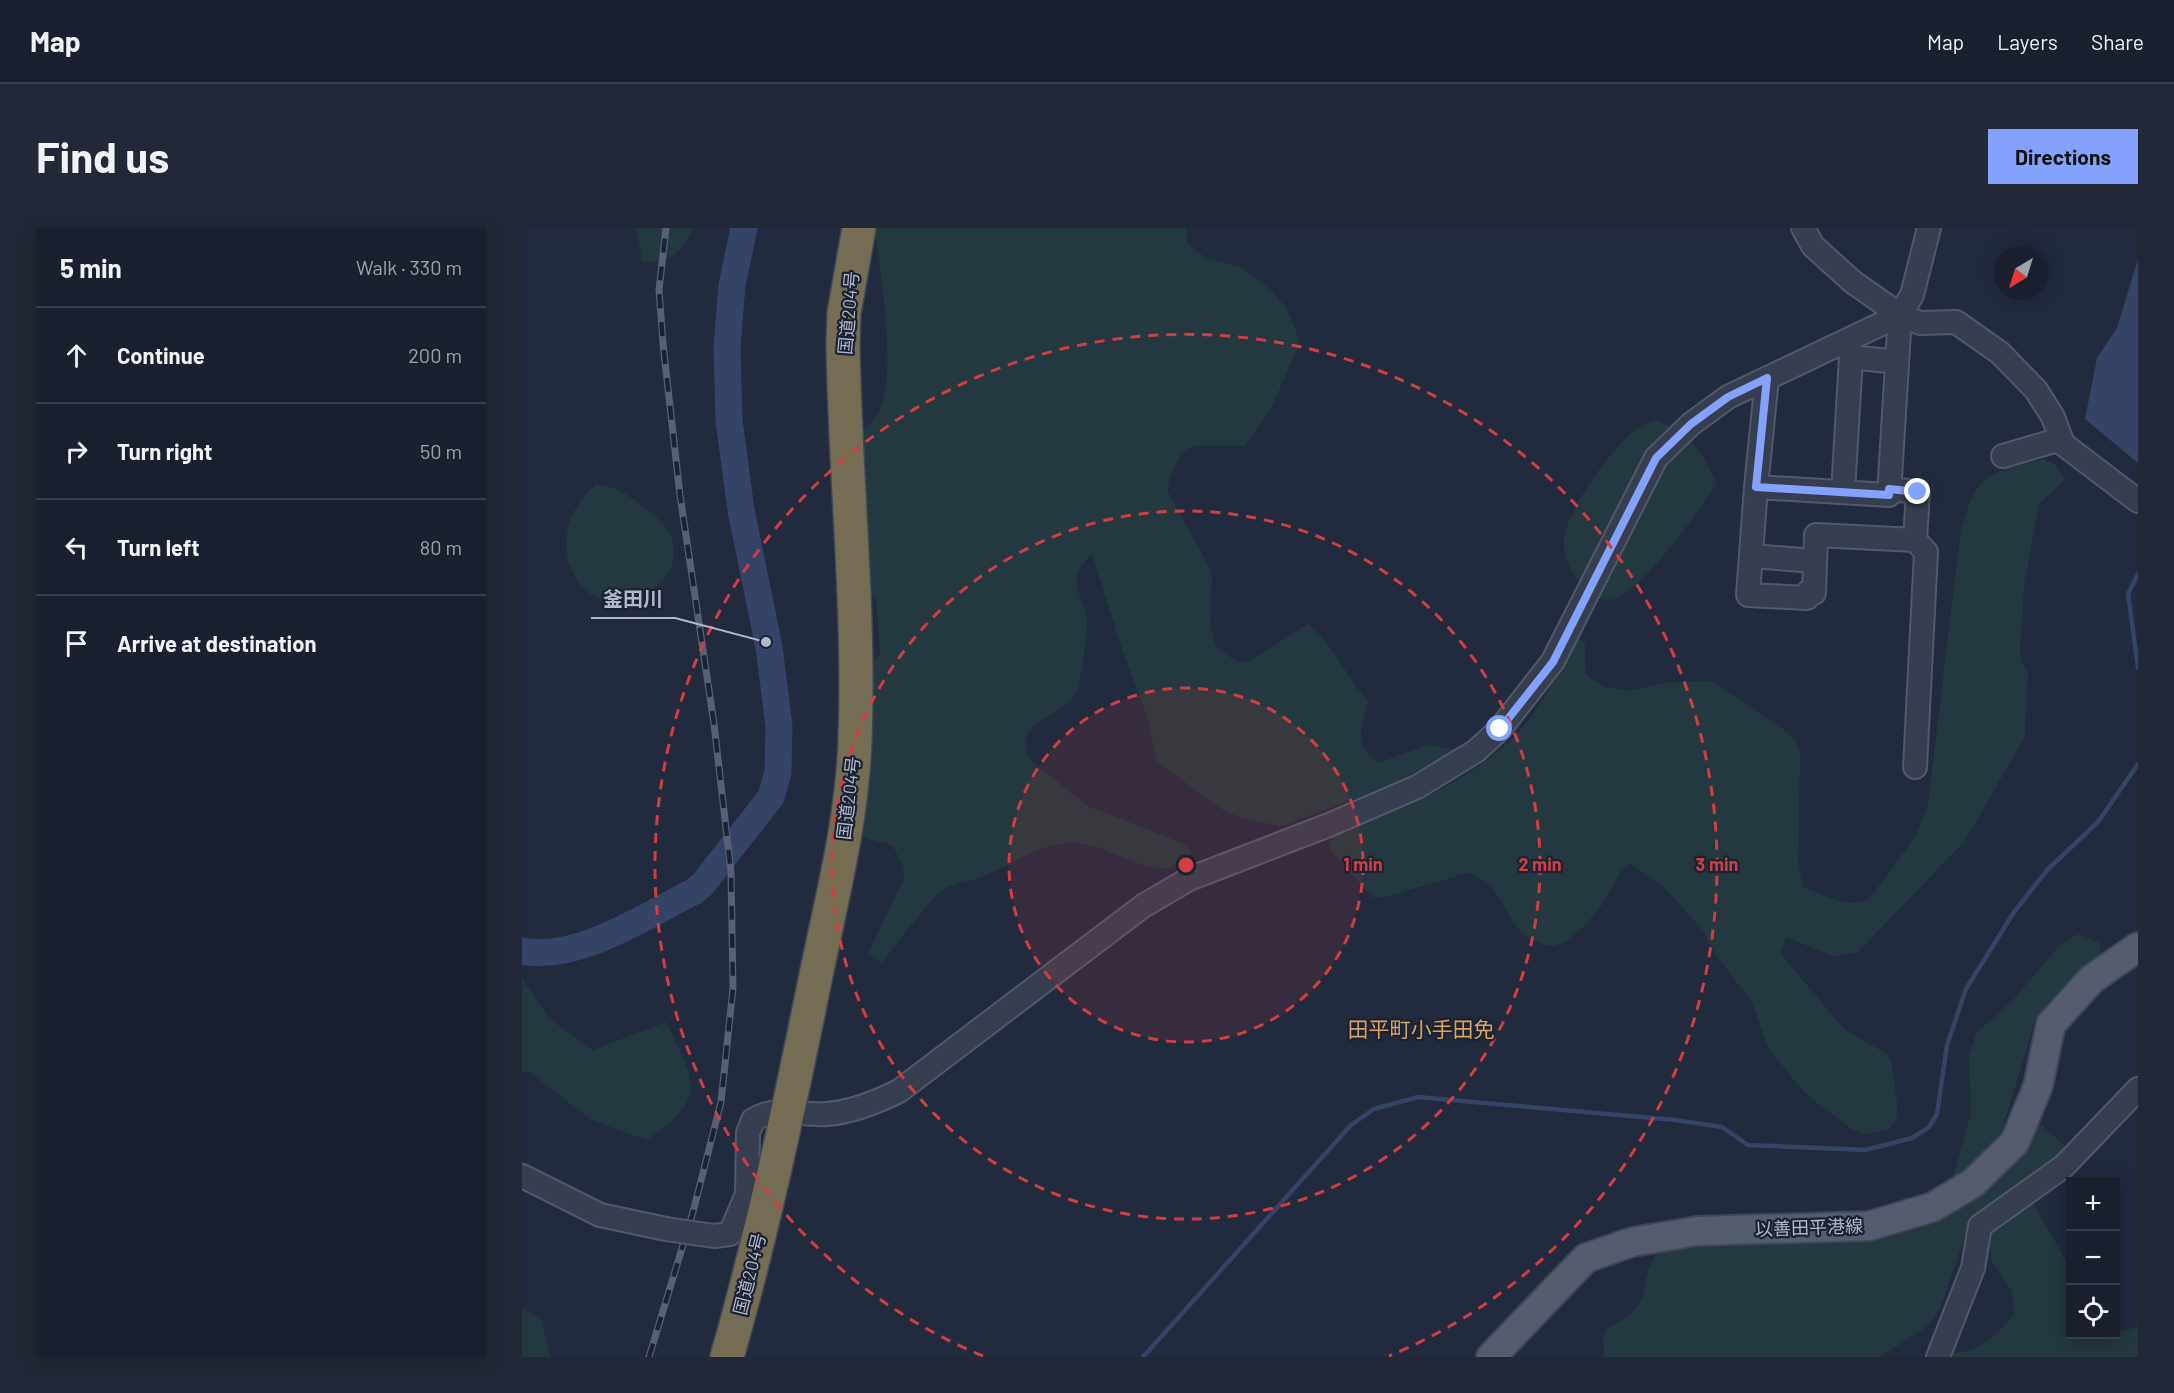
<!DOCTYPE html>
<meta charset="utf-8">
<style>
body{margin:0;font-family:Barlow,"Noto Sans JP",sans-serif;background:#232836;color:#f1f3f6}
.controls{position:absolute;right:18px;bottom:18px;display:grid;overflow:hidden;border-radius:0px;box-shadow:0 3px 15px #0003}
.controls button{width:54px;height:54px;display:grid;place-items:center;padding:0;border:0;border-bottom:2px solid #383e4a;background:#1a202e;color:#f1f3f6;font:30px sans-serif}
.compass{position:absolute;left:1472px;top:18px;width:54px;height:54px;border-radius:50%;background:#1a202e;box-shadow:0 3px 15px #0003;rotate:218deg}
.stop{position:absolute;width:18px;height:18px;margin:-14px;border:4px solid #83a2fd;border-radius:50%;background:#fff}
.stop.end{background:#83a2fd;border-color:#fff;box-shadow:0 2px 6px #0008}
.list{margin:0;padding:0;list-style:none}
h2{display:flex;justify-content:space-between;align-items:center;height:78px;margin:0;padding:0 24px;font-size:26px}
h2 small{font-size:20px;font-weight:400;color:#9fa3aa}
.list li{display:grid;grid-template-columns:39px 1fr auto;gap:18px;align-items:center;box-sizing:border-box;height:96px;padding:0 24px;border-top:2px solid #383e4a}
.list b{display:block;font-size:22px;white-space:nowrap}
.list em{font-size:20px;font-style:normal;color:#9fa3aa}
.icon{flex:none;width:33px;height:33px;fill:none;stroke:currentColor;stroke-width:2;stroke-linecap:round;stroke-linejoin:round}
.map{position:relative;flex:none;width:1616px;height:1129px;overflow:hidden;border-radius:0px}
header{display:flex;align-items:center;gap:36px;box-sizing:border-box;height:84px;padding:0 30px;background:#1a202e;border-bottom:2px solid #383e4a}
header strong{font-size:28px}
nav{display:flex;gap:33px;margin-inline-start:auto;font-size:21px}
.intro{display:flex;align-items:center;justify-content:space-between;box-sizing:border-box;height:144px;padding:0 36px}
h1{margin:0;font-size:42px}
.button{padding:15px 27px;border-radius:0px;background:#83a2fd;color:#111;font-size:21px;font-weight:700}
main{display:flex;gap:36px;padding:0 36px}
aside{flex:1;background:#1a202e;border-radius:0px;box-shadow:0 3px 15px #0003}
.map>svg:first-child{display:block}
.green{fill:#24383f}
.water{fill:#354366}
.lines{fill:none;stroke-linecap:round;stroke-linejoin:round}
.stream{stroke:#354366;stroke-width:4.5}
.river{stroke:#354366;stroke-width:27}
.minor-casing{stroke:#515869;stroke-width:26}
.major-casing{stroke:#3f4657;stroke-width:32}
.highway-casing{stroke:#3e4556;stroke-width:36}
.minor{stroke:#363d4e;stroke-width:22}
.major{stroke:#545c6e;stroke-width:28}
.highway{stroke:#746c53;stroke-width:33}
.rail-casing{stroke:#586075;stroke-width:7}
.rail{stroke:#1b2233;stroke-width:4.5;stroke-dasharray:14;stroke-linecap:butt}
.minor-bridge-casing{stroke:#515869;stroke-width:26;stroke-linecap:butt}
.minor-bridge{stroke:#363d4e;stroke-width:22}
.route{stroke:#83a2fd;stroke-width:8}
.ring{fill:none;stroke:#d13e40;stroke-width:3;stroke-dasharray:10 8}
.labels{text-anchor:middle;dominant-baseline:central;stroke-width:4.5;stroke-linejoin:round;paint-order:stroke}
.street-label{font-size:18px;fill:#b2b8c9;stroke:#1b2233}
.quarter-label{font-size:21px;fill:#daa35c;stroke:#1b2233}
.centre{fill:#d13e40;stroke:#1b2233;stroke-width:3}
.ring-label{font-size:18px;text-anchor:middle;font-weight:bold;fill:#d13e40;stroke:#1b2233;stroke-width:4.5;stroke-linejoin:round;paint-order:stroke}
.leader{fill:none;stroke:#b2b8c9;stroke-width:2}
.callout-dot{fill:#b2b8c9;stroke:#1b2233;stroke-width:2}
.callout-label{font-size:20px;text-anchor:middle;font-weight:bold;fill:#b2b8c9;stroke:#1b2233;stroke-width:4.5;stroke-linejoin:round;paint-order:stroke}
</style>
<header>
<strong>Map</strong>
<nav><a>Map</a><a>Layers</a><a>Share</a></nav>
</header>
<div class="intro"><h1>Find us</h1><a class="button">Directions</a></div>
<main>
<aside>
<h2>5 min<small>Walk · 330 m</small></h2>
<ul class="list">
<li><svg class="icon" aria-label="ahead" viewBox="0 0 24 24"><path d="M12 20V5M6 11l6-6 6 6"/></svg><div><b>Continue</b></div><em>200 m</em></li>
<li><svg class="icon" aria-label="right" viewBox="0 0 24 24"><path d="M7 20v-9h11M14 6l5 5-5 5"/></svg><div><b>Turn right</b></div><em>50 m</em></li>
<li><svg class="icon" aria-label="left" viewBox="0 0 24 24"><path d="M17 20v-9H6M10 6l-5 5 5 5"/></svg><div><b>Turn left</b></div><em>80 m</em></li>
<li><svg class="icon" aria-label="arrive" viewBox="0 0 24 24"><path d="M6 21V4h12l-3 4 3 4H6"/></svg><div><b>Arrive at destination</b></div></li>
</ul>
</aside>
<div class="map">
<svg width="1616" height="1129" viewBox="0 0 1616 1129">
<rect width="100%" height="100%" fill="#222a3e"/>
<!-- green -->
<path class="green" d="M114,0H172C160,23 148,38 120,33Z
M353,0H665V15L684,30L721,40L750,63L765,81L778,114L749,181L723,218C674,217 659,208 645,262L690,344L688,395L694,419L714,433L726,434L786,396C811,415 825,450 846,473C840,498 831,520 857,535L906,516L933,522L866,559L759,598L722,591L701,582L635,534L625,489L599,418L570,326C566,331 558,338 556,344C550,360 565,378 565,393C564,412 561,444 555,462C546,490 485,492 509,533L566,578L660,615L669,622L667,634C627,654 594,618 554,615C520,613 495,635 465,647C451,653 434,654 422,661C410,668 371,721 360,735L346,725L382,650L381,639L371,618L331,606L341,441L358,427L354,370L339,367L333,211C341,202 352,193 357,183C376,146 357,43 353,0Z
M1133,192C1168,204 1179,223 1195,255C1179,280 1117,369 1088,372C1074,373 1067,364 1058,354C1048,343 1041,329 1042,313C1043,283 1092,216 1117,199C1122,196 1128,194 1133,192Z
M1521,231L1532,236L1544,251L1517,276L1502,358L1498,422L1499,433L1506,443L1503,509L1442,614L1336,724L1313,729L1264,709L1258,725L1323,802L1365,826L1370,836L1376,883L1373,895L1365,902L1342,906L1330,901L1291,872L1274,855L1245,818L1230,774L1193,726L1182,704L1145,662L1108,635C1095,645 1092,659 1083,672C1075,686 1041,725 1024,717C1019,715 1012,713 1007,710C979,692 984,656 946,645L863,669H850L807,620L810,610C888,575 980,546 1024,466C1035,448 1041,426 1050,407L1063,414L1064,447L1083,459L1107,463L1141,455L1190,453L1265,504L1274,513L1278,525L1276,634L1281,659C1301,666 1326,681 1347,671L1394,608L1406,576L1439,300C1458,240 1465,247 1521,231Z
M74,256C81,258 89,259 96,262C109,268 143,293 148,306C155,322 153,339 141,352C79,420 0,321 74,256Z
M1556,706L1578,715L1579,727L1528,773L1513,792L1479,906L1466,925L1438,951L1431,948L1449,886L1447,827L1454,805L1491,772L1537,718Z
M0,751L28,791L71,822L144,794C173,854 188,868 125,912L69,892L8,844H0Z
M1514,892L1545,920L1448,994L1419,1078L1407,1097L1358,1129H1082L1081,1110L1085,1100C1140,1073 1111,1057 1138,1020L1248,1011L1339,1014L1417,991Z
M1510,973L1548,1040V1106L1588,1108L1616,1098V1129H1427L1430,1125C1456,1125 1477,1106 1492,1086L1490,1063L1470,1033L1466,1002Z
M0,1079L20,1093L28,1129H0Z"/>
<!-- water -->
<path class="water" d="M1616,31V235L1563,191L1575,130L1595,100Z"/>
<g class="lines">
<!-- stream -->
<path class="stream" d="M1616,346L1606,366L1616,440
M621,1129L829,897L852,881L896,869L1153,892L1200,899L1226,917L1344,922L1390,910L1407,899L1415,886L1425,817L1444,761L1492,684L1526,641L1576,594L1616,536"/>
<!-- river -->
<path class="river" d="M0,723C55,734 123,688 171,664L180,657L249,569L256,544L257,498L247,419L219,282L207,193L205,118L210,57L222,0"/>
<!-- minor casing -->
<g class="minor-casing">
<path id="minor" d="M1281,0L1291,18L1331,54L1378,87L1398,95L1434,94L1478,125L1514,162L1531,189L1541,216L1616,273
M1245,150L1234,259L1367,267L1378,87L1390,67L1407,0
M1481,228L1539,211
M1234,259L1226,367L1285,370L1286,364L1292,365L1294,307L1393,312L1396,264L1367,261
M1321,264L1329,129L1375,134
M1229,328L1293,333
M1393,539L1404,324L1393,312
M0,948L78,987L144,1001
M192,1008L208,1006L225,966L226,905L231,892C254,877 280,888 305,886C331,884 355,874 377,863L621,678L667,651L807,597L895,559L954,523L978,501L1031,433L1134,230L1169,196L1206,169L1378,87
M1416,1129L1451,1040L1458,998L1542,938L1616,861"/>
</g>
<!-- major casing -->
<g class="major-casing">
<path id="major" d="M969,1129L1064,1030L1110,1014L1175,1003L1347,998L1411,979L1451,955L1493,914L1516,858L1529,796L1570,751L1616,719"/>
</g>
<!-- highway casing -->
<g class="highway-casing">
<path id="highway" d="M205,1129C241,1003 268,876 294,747C310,670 330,593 333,513C338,381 323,249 321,116L322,85L337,0"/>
</g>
<!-- minor -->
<use href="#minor" class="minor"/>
<!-- major -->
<use href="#major" class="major"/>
<!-- highway -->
<use href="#highway" class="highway"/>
<!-- rail casing -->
<g class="rail-casing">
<path id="rail" d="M127,1129L171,984L199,874L211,760L209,644L192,496L158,267L141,116L137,62L144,0"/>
</g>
<!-- rail -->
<use href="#rail" class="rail"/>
<!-- minor-bridge casing -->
<g class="minor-bridge-casing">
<path id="minor-bridge" d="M144,1001L192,1008"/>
</g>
<!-- minor-bridge -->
<use href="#minor-bridge" class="minor-bridge"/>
</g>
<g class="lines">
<!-- route -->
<path class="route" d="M978,501L1031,434L1134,230L1169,196L1206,169L1245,150L1234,259L1367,267V261L1396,264"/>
</g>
<!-- distance rings -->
<circle cx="664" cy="637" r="177" fill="#d13e40" fill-opacity=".12"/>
<g class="ring">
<circle cx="664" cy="637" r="177"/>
<circle cx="664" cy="637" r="354"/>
<path d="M461 1128A531 531 0 1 1 867 1128"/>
</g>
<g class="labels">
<!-- street labels -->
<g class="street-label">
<text transform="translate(326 85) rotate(-85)">国道204号</text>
<text transform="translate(326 570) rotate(-83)">国道204号</text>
<text transform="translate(1287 999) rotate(-2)">以善田平港線</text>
<text transform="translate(227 1046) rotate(-76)">国道204号</text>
</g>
<!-- quarter labels -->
<g class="quarter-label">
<text x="899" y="800">田平町小手田免</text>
</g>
</g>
<circle cx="664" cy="637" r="9" class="centre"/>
<g class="ring-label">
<text x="841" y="643">1 min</text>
<text x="1018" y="643">2 min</text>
<text x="1195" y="643">3 min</text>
</g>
<!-- callouts -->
<path class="leader" d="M244 414L153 390H69"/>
<circle class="callout-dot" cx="244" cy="414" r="6"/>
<g class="callout-label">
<text x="111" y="378">釜田川</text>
</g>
</svg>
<div class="controls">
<button>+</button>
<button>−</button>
<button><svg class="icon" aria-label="locate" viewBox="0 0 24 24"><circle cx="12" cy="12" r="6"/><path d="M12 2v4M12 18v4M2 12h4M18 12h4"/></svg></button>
</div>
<svg class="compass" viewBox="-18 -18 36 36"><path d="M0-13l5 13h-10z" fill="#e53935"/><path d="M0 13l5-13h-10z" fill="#9fa3aa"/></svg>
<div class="stop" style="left:978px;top:501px"></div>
<div class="stop end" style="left:1396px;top:264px"></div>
</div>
</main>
